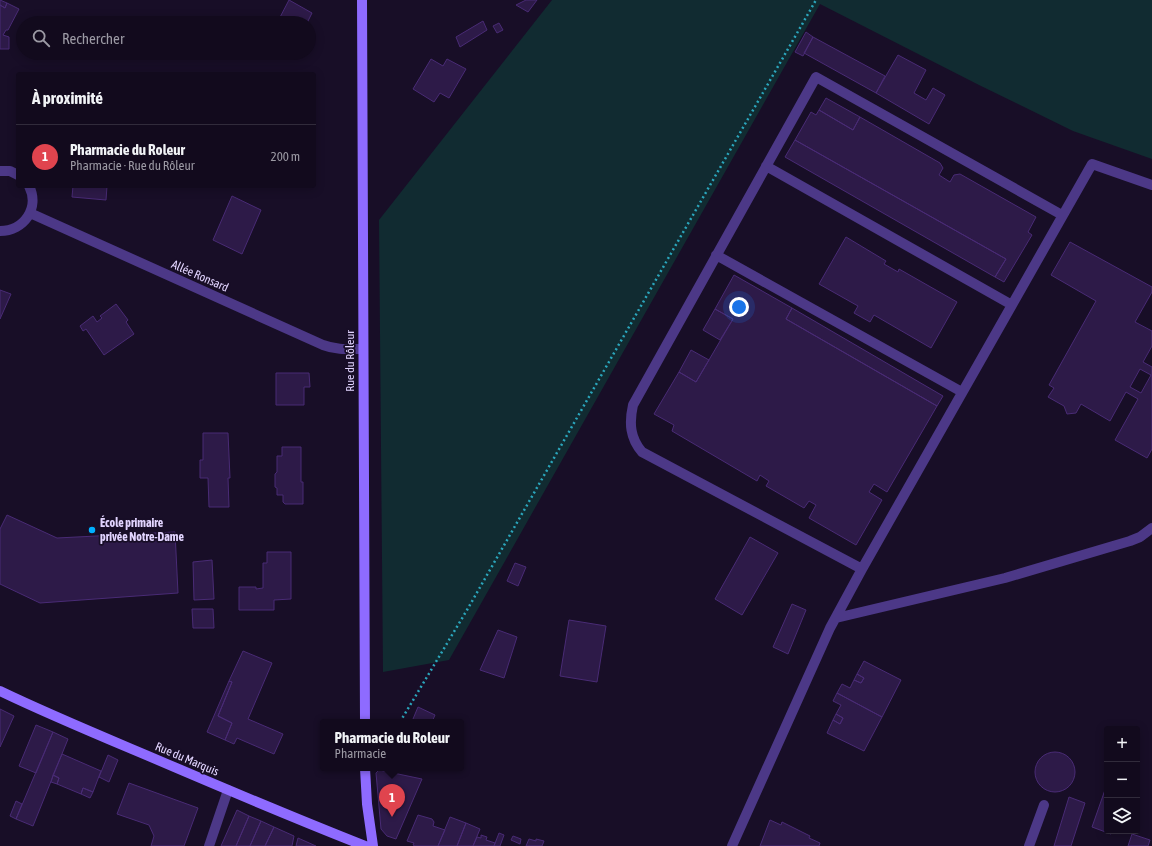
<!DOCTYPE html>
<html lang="fr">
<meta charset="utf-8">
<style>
body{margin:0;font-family:"Asap Condensed",sans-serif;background:#1f182a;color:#f1f3f6}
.controls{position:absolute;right:12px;bottom:12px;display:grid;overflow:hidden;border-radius:4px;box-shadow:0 2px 10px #0003}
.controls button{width:36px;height:36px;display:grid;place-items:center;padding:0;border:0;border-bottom:1px solid #312b3b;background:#120a1d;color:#f1f3f6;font:20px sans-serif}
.you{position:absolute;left:739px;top:307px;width:14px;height:14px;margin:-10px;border:3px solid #fff;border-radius:50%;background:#1a73e8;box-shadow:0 0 0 6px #1a73e833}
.badge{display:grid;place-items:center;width:26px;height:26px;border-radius:50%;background:#00b0ff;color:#fff;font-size:13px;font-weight:700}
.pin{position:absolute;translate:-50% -33px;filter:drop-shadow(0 1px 2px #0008)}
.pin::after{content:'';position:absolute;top:21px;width:14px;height:12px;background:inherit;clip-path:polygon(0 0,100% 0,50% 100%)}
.popup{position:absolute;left:320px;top:719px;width:144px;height:52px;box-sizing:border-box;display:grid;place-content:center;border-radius:4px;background:#120a1d;filter:drop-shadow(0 1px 3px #0005);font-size:13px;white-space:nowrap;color:#9c9aa4}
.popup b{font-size:15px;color:#f1f3f6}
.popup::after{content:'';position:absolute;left:50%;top:100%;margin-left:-8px;border:8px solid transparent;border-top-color:#120a1d}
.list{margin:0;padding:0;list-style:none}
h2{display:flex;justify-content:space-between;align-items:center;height:52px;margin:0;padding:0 16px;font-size:17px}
h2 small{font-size:13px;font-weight:400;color:#9c9aa4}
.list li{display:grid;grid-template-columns:26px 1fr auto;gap:12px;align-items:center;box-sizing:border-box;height:64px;padding:0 16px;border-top:1px solid #312b3b}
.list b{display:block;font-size:15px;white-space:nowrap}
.list p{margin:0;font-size:13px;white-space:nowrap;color:#9c9aa4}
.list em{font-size:13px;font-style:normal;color:#9c9aa4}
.icon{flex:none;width:22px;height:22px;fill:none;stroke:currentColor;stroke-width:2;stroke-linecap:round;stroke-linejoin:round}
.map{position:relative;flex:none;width:1152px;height:846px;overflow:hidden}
.search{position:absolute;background:#120a1d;box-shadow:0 2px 10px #0003;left:16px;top:16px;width:300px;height:44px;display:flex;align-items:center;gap:10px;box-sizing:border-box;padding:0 14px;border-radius:22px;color:#9c9aa4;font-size:15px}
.panel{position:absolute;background:#120a1d;box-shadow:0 2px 10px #0003;left:16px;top:72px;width:300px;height:116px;border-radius:4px}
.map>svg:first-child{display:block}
.green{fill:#112b31}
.building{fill:#2d1a48;stroke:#492b75;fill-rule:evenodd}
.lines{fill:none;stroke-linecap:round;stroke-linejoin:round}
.path{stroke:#2ba6bc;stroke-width:2.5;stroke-dasharray:2 3;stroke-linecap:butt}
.lane{stroke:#4c3887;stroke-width:10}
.street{stroke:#4c3887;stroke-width:10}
.secondary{stroke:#8e6bff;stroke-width:10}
.poi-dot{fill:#00b0ff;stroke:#180e27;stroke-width:1.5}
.labels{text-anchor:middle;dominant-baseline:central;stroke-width:3.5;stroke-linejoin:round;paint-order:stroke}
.street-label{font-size:12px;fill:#e2d4ff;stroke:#180e27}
.poi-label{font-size:12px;font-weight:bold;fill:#e2d4ff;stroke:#180e27;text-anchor:start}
</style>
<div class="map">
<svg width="1152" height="846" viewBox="0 0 1152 846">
<rect width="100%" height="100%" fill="#180e27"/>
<!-- green -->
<path class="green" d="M552,0H1152V159L1073,131L979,85L820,4L449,660L383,672L379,220Z"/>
<!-- building -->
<path class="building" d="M0,0L7,3L5,8L0,5Z
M289,0L312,13L307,23H277Z
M526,0H537L528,12L516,5Z
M7,3L19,9L8,30H6L3,35L9,37V49H0V5L5,8Z
M483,21L487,30L460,47L456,37Z
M499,23L503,30L497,33L493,26Z
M806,32L813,37L803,56L795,52Z
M813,37L885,76L876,93L804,53Z
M898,55L926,70L914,93L926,100L933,88L945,95L929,124L876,93Z
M431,59L443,66L447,59L466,69L449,98L440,93L434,102L413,89Z
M826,98L860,117L853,130L819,110Z
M819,110L853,130L860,117L940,163L943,168L939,175L950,182L954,175L960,174L1036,217L1028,232L1032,235L1004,282L995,277L1006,259L795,140L811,112L816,115Z
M795,140L1006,259L995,277L785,157Z
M73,186H107L106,200L72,197Z
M232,196L261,210L242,254L213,240Z
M846,237L886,261L884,264L898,272L899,269L957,302L931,348L874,315L870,322L854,313L858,306L819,284Z
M1070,242L1152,287V292L1135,322L1152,331V346L1143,362L1152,367V449L1147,458L1115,440L1138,399L1126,392L1110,421L1081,404L1076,413L1067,414L1064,406L1048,397L1054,388L1049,385L1096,301L1051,275ZM1140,369L1151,375L1141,393L1130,387Z
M734,275L792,308L786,319L937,406L887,492L874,484L869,492L882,500L856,545L809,518L816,505L809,501L804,508L766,486L769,481L760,475L757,481L672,431L674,425L654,414L679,372L696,382L733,319L715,309Z
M0,290L11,294L0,319Z
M116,304L128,320L126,322L134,334L104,355L86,329L83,331L80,326L93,316L97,322L102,318L100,316Z
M792,308L943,396L937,406L786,319Z
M715,309L733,319L720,340L703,330Z
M691,350L709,360L696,382L679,372Z
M276,373H309L310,387H304V405H276Z
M203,433H228L230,478H228L229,507H209L208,478H200V460H203Z
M282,447H301V482H303V504H285L283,502V495H277V488L275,487V474L277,472V456H282Z
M7,515L57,538L175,532L178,593L40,603L0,584V529Z
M750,537L778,553L742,615L715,599Z
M267,552H291V599L274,600V610H239V587H256V589L263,588V563H267Z
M212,560L214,599L194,600L193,562Z
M515,563L526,567L518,586L507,581Z
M792,604L806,610L788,654L773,647Z
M192,609H213L214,628H193Z
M569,620L606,626L597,682L560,676Z
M498,630L517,637L504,678L480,670Z
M243,651L272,663L248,719L283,734L274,754L237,738L234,744L225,740L232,723L218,716L232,682L229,681Z
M864,661L901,680L882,717L837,693L842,684L850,688L854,680L861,683L864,678L857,674Z
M857,674L864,678L861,683L854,680Z
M229,681L232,682L218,716L232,723L225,740L207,732Z
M837,693L882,717L864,751L827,733L833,720L840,724L843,718L836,714L841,705L833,701Z
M418,707L435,715L432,722H420L413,719Z
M0,709L14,716L0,747Z
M836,714L843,718L840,724L833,720Z
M36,725L53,732L36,773L19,766Z
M53,732L68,739L33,826L16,819Z
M1035 772a20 20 0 1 1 40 0a20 20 0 1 1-40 0Z
M62,754L101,771L93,792L83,788L81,794L57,784L59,778L53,775Z
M108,755L118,760L109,782L99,777Z
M379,770L422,779L396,839L387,836L381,829L376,773Z
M53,775L59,778L57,784L51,782Z
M129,783L198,808L184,846H151L154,836L149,825L117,814Z
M1106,787L1107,831H1112L1111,834L1092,827Z
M83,788L93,792L90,798L81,794Z
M1069,797L1085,803L1071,846H1054Z
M16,801L22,804L16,819L10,816Z
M237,810L249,816L236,846H221Z
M418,815L432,819L434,822L433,826L445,830L438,846H415L413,845L414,843L407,841Z
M249,816L261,821L250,846H236Z
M450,817L466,823L457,846H438Z
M770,820L781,825L782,822L810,836L809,838L820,843L819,846H760Z
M261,821L274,827L265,846H250Z
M466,823L480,829L473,846H457Z
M274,827L294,836L292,846H265Z
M499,833L504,835L500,846H494Z
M1132,834L1150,840L1148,846H1128Z
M481,835L487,837L486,840L495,843L494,846H473L477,837L481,838Z
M513,836L521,839L520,844L511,840Z
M298,838L316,846H296Z
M529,839L536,841V839L544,841L542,846H526Z"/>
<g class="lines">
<!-- path -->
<path class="path" d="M400,722L467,610L816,0"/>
<!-- lane -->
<path class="lane" d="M766,166L1012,305
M716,255L962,392
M862,569L642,452C630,438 629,423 633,405L816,77L1062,215
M836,618L1005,578L1130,541L1140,537L1152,528
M732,846L830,628L862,569L1092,164L1152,185
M1029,846L1044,805"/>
<!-- street -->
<path class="street" d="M0,171H10L18,175
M30,213L323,345C336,350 349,349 363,349
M0,231C24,231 40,208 29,186
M209,846L228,790"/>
<!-- secondary -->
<path class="secondary" d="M362,0L365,722
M0,691C50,715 101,736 153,758C223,788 294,818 365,846
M365,768L367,804L373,846"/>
</g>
<!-- markers -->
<circle class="poi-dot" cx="92" cy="530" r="4"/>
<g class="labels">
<!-- street labels -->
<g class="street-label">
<text transform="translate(200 276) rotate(24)">Allée Ronsard</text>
<text transform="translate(350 361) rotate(-90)">Rue du Rôleur</text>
<text transform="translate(187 759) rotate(23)">Rue du Marquis</text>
</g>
<!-- poi labels -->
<g class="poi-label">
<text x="100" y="523">École primaire<tspan x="100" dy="14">privée Notre-Dame</tspan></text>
</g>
</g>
</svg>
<div class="controls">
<button>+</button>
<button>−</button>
<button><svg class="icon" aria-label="layers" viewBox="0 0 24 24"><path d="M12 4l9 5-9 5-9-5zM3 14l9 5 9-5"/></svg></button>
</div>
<div class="you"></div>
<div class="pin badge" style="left:392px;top:817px;background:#e0444e">1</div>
<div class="popup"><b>Pharmacie du Roleur</b>Pharmacie</div>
<div class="search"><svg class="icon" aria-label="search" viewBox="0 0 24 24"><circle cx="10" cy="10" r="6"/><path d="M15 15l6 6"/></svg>Rechercher</div>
<section class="panel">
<h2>À proximité<small></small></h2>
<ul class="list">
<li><span class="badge" style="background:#e0444e">1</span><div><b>Pharmacie du Roleur</b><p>Pharmacie · Rue du Rôleur</p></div><em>200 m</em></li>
</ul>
</section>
</div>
